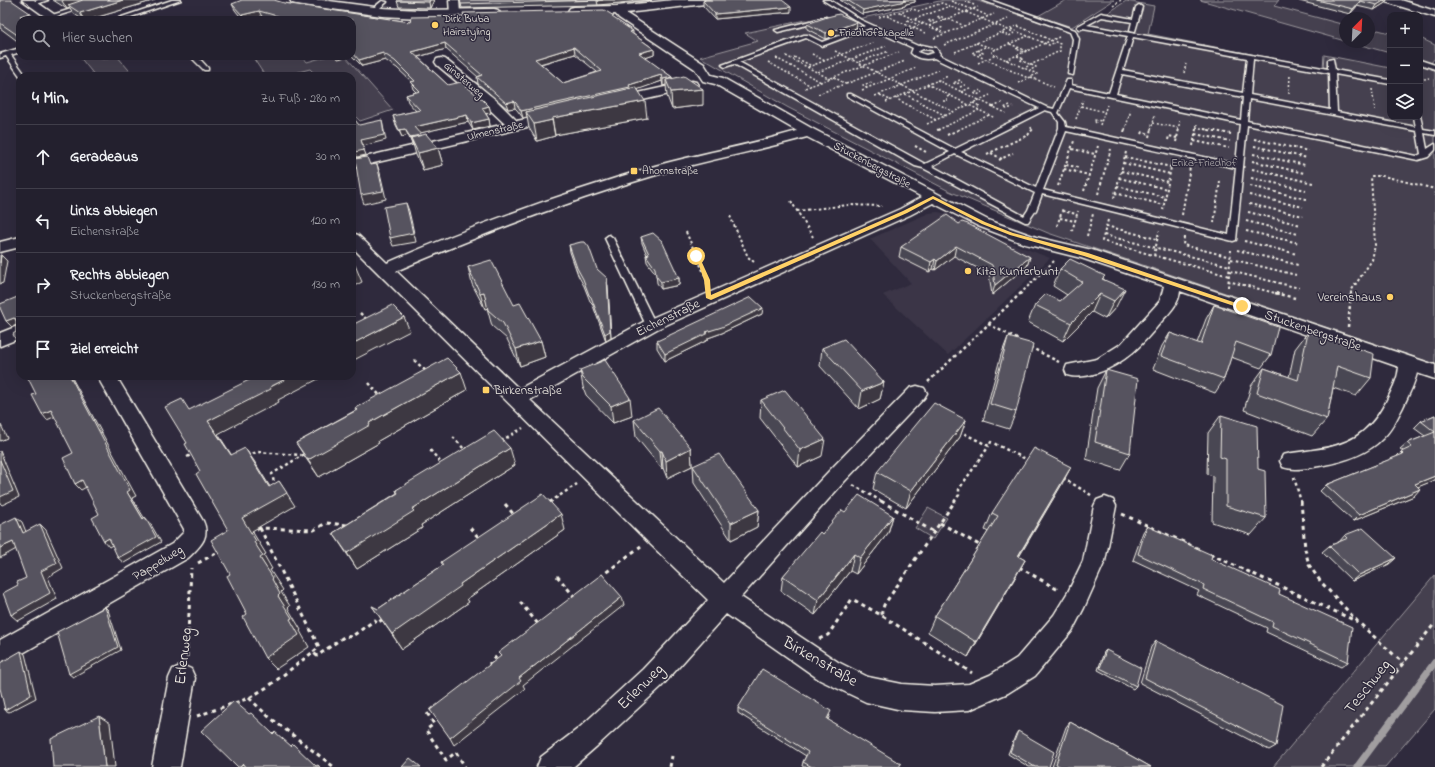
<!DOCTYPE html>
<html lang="de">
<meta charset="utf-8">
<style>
body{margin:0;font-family:"Indie Flower",sans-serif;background:#2f2d3a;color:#f1f3f6}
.controls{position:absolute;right:12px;top:12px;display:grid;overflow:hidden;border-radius:8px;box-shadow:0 4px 16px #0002}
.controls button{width:36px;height:36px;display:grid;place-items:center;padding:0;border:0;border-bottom:1px solid #403e4a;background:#23202e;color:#f1f3f6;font:20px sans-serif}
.compass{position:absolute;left:1339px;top:12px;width:36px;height:36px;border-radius:50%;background:#23202e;box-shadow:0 4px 16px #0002;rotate:24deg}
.stop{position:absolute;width:12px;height:12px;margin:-9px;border:3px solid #ffd166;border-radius:50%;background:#fff}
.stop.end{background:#ffd166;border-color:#fff;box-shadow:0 1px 4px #0008}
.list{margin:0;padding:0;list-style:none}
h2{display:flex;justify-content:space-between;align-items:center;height:52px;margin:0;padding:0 16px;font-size:17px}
h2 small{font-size:13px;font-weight:400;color:#a3a3aa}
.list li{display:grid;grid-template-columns:26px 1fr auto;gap:12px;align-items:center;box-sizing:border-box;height:64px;padding:0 16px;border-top:1px solid #403e4a}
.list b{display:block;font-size:15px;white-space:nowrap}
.list p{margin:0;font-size:13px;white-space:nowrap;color:#a3a3aa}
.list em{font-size:13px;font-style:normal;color:#a3a3aa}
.icon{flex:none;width:22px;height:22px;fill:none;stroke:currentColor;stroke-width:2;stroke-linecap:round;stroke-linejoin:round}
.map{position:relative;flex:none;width:1435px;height:767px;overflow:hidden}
.search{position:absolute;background:#23202e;box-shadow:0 4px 16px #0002;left:16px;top:16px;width:340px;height:44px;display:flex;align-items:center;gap:10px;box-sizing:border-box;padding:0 14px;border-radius:12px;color:#a3a3aa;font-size:15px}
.panel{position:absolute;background:#23202e;box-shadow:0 4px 16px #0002;left:16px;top:72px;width:340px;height:308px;border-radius:12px}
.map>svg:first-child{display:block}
.built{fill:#3b3647}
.green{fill:#454050;stroke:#9c989c}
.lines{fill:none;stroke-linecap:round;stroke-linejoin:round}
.stream{stroke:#a19ea0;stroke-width:7}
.service-casing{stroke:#f4f1e8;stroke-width:3}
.minor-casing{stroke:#f4f1e8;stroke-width:3}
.tertiary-casing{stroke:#f4f1e8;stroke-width:3}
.path-far3{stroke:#f4f1e8;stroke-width:1.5;stroke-dasharray:2 2;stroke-linecap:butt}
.path-far2{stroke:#f4f1e8;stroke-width:2;stroke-dasharray:2.5 2.5;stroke-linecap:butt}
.path-far1{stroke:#f4f1e8;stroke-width:2.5;stroke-dasharray:3 3;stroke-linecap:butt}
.path{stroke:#f4f1e8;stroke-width:3;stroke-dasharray:4 4;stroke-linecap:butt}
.service{fill:#2f2a3d;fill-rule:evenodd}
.minor{fill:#2f2a3d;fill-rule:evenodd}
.tertiary{fill:#2f2a3d;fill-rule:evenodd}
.wall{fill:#4a4752;stroke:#f4f1e8;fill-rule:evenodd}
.shaded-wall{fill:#3c3942;stroke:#f4f1e8}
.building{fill:#56525f;stroke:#f4f1e8;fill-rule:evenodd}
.route{fill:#ffd166}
.poi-dot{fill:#ffd166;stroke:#2f2a3d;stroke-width:1.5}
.labels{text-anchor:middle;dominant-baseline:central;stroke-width:3;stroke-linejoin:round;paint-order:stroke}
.far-poi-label{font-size:11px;fill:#f4f1e8;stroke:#2f2a3d;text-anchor:start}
.far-street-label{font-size:11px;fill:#f4f1e8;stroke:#2f2a3d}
.far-park-label{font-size:11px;fill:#b7b3b3;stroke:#2f2a3d}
.poi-label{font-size:13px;fill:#f4f1e8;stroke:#2f2a3d;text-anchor:start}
.street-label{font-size:13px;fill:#f4f1e8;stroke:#2f2a3d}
.near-street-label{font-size:16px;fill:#f4f1e8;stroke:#2f2a3d}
</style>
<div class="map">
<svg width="1435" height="767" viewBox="0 0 1435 767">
<rect width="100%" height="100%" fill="#2f2a3d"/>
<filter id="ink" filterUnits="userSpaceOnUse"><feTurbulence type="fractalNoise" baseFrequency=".025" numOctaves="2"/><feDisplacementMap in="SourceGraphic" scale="8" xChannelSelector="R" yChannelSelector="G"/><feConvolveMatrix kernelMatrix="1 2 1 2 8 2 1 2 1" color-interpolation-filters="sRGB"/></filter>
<g filter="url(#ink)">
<!-- built -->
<path class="built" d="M938,212L947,214L994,237L993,239L1003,243L1005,241L1050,258L948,355L883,295L911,283L870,239L929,213Z"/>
<!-- green -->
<path class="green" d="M944,0H975L1076,34L1126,1L1154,6L1148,34L1323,68L1324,55L1390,68V117H1420V38L1435,45V58L1430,64L1435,65V364L1048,233L949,191L787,107L700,57L758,41L745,33L805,20L820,22L845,17L858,19Z
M1066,0H1114L1072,27L1038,16Z
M1200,0H1279L1274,6L1345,25V41Z
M1378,30L1390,33V53L1350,42H1369V32L1374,33Z
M79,56H99L101,59L117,56L134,76H95Z
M252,56H302L307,62L328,56L346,57L393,110L360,121L352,113V76H317L310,69L283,76H265Z
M928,508L947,518L933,539L915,528Z
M1435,575V709L1385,767H1273Z"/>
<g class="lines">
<!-- stream -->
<path class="stream" d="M1357,767L1435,662"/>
<!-- service casing -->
<g class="service-casing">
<path id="service" d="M38,0H48L33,5L30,3Z
M100,0H109L54,17L49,16Z
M172,0H181L122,20H113Z
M823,0H830L861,20L918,46L922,45L936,48L940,54L939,55L1046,107L1054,109L1067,80H1071V85L1109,93L1128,36L1083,28L1080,29L1077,27L1078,26L1101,13L1133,19L1136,7L1139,5L1142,7L1135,31L1130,30L1132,22L1102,17L1087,25L1328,69V60L1333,59L1335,70L1390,80V84L1335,74L1337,112L1416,127L1414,117L1420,116L1423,129L1435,131V135L1424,133L1427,149L1435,144V150L1428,157L1418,160L1247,125L1236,240L1233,241L1042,194L1036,210L1028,222H1025L923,168L915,166L734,64L725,67L722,65L804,35H808L822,42L865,26ZM870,28L913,48L911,53C917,59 926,60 934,58L1039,108L955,149L851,94H847V96L950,152L925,164L739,62L806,38L822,46ZM1133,37L1247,58L1243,93L1123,70ZM923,49L932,50L934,53L926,55L917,52ZM1253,59L1329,73L1330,110L1250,95ZM1122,74L1243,97L1241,120L1116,94ZM1069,88L1240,124L1236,164L1066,127L1065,122L1058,113ZM1249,99L1417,131L1421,154L1417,156L1247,121ZM1045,110L1052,112L1059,122V128L1036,188L961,152ZM1066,131L1236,168L1229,235L1043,190ZM955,154L1035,193L1028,210L1024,216L932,166Z
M982,0H990L1075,30L1079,39L1073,75L1068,74L1073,39L1070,32Z
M382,1L387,2L375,12H371V10Z
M826,17L828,18V20L778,32L775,30Z
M20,48V52L11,55L26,76H20L6,56L0,58V54Z
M190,56H197L208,68V70H204Z
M1420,60L1435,65V69L1420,64Z
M609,235L613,238L656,325L654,327L651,328L646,325L605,238Z"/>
</g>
<!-- minor casing -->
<g class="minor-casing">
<path id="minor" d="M22,0H34L62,20H50Z
M449,0H459L460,14L459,16H451L450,14Z
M1385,0H1401L1435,11V17L1386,2Z
M617,7L621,8L627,14L704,64L711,75L723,78L813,129L988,220L1036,237L1092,250L1435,365V379L1417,373C1414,385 1408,396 1403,407C1397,418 1392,430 1383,438C1367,455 1342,462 1319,466C1307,468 1294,471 1283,467L1280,461L1283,455C1293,452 1303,452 1313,450C1347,446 1368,435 1385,404C1391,392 1398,380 1399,367L1180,291C1179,304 1169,313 1161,322C1143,344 1125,364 1097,373C1088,376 1077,378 1067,375L1065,370L1067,365L1097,359L1121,344L1160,301L1164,286L1081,258L1025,244L978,226L933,203L910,215L657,329L530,400L724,583L830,470L910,388L917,386L924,388L927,393L924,398L844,482L741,597L838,662L868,677L902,684L935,686L969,684L990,675L1017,658L1054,615L1068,592L1083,561L1094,506L1097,500L1105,497L1113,500L1116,506L1105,561L1084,608L1072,631L1035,676L1008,693L969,710L935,712L902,710L866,702L820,680L726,614L661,687L597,746L573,767H537L541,757L579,728L643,669L708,600L648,542L352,247V233L358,235L387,263C474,225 564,193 655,166C702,153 750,145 797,131L715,84L703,81L695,69L619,18L612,10ZM807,137L922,197L900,209L645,321L519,389L396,271C484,233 574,199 666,172C712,159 760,150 807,137Z
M441,58L445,59L496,100L517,121L553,113L558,114L560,117L558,120L553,121L352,168V160L505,124L486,106L437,65L435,62L437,59Z
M692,81L696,82L698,85L696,88L616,106L611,105L610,102L611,99Z
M20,237V247L0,252V242Z
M20,325V338L0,346V333Z
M97,376H116L203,521C211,538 199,547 188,558L9,661L0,665V640L172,544L184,532V529Z
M182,665L191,669L195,678L180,767H152L169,678L173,669Z"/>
</g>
<!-- tertiary casing -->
<g class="tertiary-casing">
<path id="tertiary" d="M290,0H322L382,8L419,10L494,9L498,10L500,13L498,16L494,17L419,18L382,16L296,4L292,3Z
M673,0H711L709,3L705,4L617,14L574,15L570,14L568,11L570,8L574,7L617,6Z"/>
</g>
<!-- path-far3 -->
<path class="path-far3" d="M951,1L971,9
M965,1L974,5
M1113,6L1121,0
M973,9L988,16
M966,12L1013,32
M900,13L944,33
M887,16L925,33
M879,17L912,9L919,11L942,3L964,12
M949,18L964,26
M915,19L950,6
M907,20L919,25
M944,20L937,17L940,16L946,19
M935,24L928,21L931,20L937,23
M929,26L978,7
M1018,26L1060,44V51L1024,68
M1011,29L1049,45L1056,42
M906,30L925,23
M937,30L943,27
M1002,33L1009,36L1014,33
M934,38L994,14
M976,43L996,49
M1010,44L1027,51
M944,45L1008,19
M985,47L972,53L1028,78
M1018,48L1016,49L1024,52
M978,50L983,53L978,55
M835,51L954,112
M955,52L1019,25
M812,54L825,61
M995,55L992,54V51L1028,36
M786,56L830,79
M1017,56L1024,59L1020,60L1036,67L1029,71
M794,57L812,66
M776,58L821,82
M1006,60L1059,37
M768,62L811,86
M859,62L889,51
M978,63L996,55L1037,74L1018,83
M808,67L875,42
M818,72L886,46
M1184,73L1186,64
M834,77L847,85
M1031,77L1054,87
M937,80L1006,113
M960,80L953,83L956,84L962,82
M1420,80L1429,78
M846,84L905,61
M927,84L995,118
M960,87L967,84
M805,88L899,52
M867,88L863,85L872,82
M1372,89L1375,110
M862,90L916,68
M981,90L974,93L977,95L983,92
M961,92L972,87
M818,94L842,85
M905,94L946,116
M1289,94L1290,75
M880,95L890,100
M875,96L939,70
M895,98L936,120
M943,101H947V97L949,96
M886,102L948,76
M973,103L980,106L976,108
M1010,105L1004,108L1007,109L1013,107
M1081,106L1105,112
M993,107L1004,102
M1076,119L1083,100
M1096,123L1094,120L1102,121
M1153,123L1179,128
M927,124L990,95
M1100,125L1107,105
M1031,127L1032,130
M1196,127L1209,130
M938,130L979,110
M958,130L989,115
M1125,130L1131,110
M1151,130L1155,115
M1178,130L1180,121
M1196,130L1197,124"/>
<!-- path-far2 -->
<path class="path-far2" d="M1204,129L1231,134
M937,130L940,129
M1124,132L1125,129
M1142,134L1143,132L1150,134
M1195,134L1230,141
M947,135L960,129
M1149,137L1151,129
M1254,139L1308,151
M1168,140L1169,136L1177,138
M1194,141L1229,148
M1176,142L1179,129
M915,146L926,152
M1193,146L1196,129
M1254,146L1307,158
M1072,149L1095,154
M991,153L1002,159
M987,154L1028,135L1033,129
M1253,154L1305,165
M1125,157L1171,167
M999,160L1013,153
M1252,161L1304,173
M1123,163L1170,174
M1066,165L1077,167L1075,171
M1064,169L1089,175
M1252,169L1313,183
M1121,171L1168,182
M1119,178L1167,189
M1251,178L1306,190
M1058,186L1074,141
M1117,186L1165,197
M1250,186L1306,199
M1084,191L1098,146
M1115,193L1164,205
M1098,194L1111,149
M1249,195L1303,207
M1114,198L1126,152
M791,201L813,237
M1249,204L1303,216
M1163,210L1172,162
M797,211L848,205L882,206
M1062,211L1077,214
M1248,212L1301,225
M1182,215L1190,167
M730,216L748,257L754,262
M1060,218L1075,221
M1108,220L1102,241L1229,276
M1246,221L1298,234
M1214,223L1220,181
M1057,226L1063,208
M1106,226L1157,239
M1072,231L1078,211
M1246,231L1299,243
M686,232L707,280V285
M1104,235L1230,266
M1087,236L1093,214
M1184,237L1183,245L1231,257
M1244,241L1297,254
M1237,250L1298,265
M1154,256L1159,231
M1231,259L1296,275
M1230,271L1299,288
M1228,281L1279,294
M1228,287L1231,250
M1020,294L1054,261
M1351,294V291L1372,260L1375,245L1371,176H1383L1435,189"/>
<!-- path-far1 -->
<path class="path-far1" d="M1275,293L1295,298
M360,313L367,320
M988,324L1019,340
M1348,327L1351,293
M1030,347L1059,362
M414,360L427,372
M928,382L1021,293
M369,383L381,397
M959,431L989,446L991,442L1030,461
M453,437L466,451
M501,441L523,428
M430,450L443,465
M247,456L257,452L301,455
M187,457L193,454
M1294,477L1301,502
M1063,478L1091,495
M853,485L883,502
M275,487L272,474L306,453
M550,502L577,484
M954,502L959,495V489L989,446"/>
<!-- path -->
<path class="path" d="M881,501L934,532
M1301,501L1305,549L1309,565L1321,582L1358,622L1403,663
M549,503L551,501
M505,504L515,516
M1122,514L1201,550
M940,523L981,546
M260,528L319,647L313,652
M470,528L481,540
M250,533L260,528L314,530L326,523L348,525
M1210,554L1358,622
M198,563L220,551
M1019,567L1060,591
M557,576L574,596
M600,577L641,546
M520,602L538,624
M881,615L884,605L955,501
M819,639L828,635L852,599L881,615L972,673
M187,657L191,568
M490,666V662L501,653
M249,698L268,716L334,767
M433,708L427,713L434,724L426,730L446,760L456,752L465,767
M197,716L249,698L269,686L313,652L317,656L345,636L351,637L375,620L377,623L383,619
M670,767L672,756
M1321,767L1435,623"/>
<!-- service -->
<use href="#service" class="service"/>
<!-- minor -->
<use href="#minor" class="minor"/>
<!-- tertiary -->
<use href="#tertiary" class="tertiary"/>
</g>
<!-- wall -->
<path class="wall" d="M0,0L20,20V43L0,28Z
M53,0H155L88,20H83L73,13L70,8L67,9Z
M434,0L430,8L399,7L397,1Z
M460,0H652L598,5L462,8Z
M840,0H915V2L906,4L905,6L862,14Z
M1300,0H1387L1385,3L1374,10L1357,6L1350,14L1299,1Z
M703,1L791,12L715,19L703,6Z
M284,3L410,22L614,19L633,31V34L654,49V55L645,58L672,77V78L703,105L672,109L667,96L666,85L663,86L662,81L638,89L647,118L555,135V136L537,141L529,128L527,117L523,118L517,110L515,108L508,109L478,84L477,77H478L446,49L418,57L448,85L489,106L491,113L486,114L489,119L490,126L473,130L468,122L419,133L421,135L438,148L443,165L423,170L416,155L413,144H412L408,135L402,137L395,123L393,116L416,111L408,102L406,95L416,92L413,89L411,82H412L397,68L385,60L362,66L352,56V20H271L262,17L251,20H243L235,10L232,4ZM575,54L597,72L563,83L541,64Z
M807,24L856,28L826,39L807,29Z
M959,224L1030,257L1027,266L992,295L989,274L954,256L935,270L933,269L929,272L899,257L901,247Z
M641,237L679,278V285L661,289L657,283L656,274L647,262L646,255H647L642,243Z
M569,245L597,269L608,285L611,338L606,341L592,303L590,301L584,286L578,275L570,252Z
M468,267L514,305L541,341L545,357L520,366L507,339L492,326L487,308L485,309L472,284Z
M1060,269L1104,279L1116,307L1105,319L1092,312L1063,341L1028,322L1035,305L1060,301L1067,295L1053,286Z
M1214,305L1271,355L1261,368L1231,357L1224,379L1215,393L1153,369L1162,346L1170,333L1197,343L1206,319Z
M762,314L722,333L708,338V340L665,361L657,348V341Z
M1308,332L1371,378L1356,396L1333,388L1327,419L1312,436L1244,410L1251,386L1264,368L1289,377L1295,349Z
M1008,337L1016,412L1009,429L983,421L1001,355Z
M822,348L884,382L880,399L859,409L820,366Z
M580,370L632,416L613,423L586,395L583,387Z
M1106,370L1130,453L1120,470L1086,459L1097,388Z
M467,390L378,441L379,443L319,477L307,460L296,443L356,410L355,408Z
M761,400L822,456L798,467L760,418Z
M1221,415L1258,469L1266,518L1251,535L1212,522L1213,476L1207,474L1208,433Z
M1435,415V480L1417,487L1414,496L1353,521L1320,491L1326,485L1396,457L1401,452L1403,451L1400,449L1407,443L1425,436L1414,428L1421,421Z
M634,420L691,448L692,466L667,478L663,468L662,469L636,437Z
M966,420L960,437L906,508L873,489L877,472Z
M515,465L421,525L422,528L357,569L333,533L397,493L396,490Z
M693,466L759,510L757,527L731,540L694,483Z
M1062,484L1019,557L1025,560L1016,576L968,657L928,632L935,616L988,532L985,530L992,513Z
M845,512L893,516L888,533L856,574L850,571L815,615L781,591L783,576L822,534Z
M1147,526L1279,594L1348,662L1341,667L1266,632L1267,628L1197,595L1199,591L1133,560L1143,532Z
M565,530L467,599L469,602L402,649L372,606L378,609L443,565L441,562Z
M1345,535L1396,558L1389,564L1352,581L1322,552L1329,546L1339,542Z
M1156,641L1276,746L1269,750L1140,683L1151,647Z
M1106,650L1136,686L1133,689L1098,670L1104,652Z
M738,708L830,715L828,720L899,767H804L802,766L803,762L806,756L738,713Z
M1070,722L1151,767H1052L1066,727Z
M1018,731L1049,767H1029L1008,754L1016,734Z"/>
<!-- shaded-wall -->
<path class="shaded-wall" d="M64,0H95L68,5L70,8L67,9L62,1Z
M123,0H155L88,20H84L80,13Z
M430,0H434L430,8L429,2Z
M603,0H652L598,5L597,1Z
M905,0H915V2L906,4L905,6L862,14L863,10Z
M1385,0H1387L1385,3L1374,10L1377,5Z
M1360,1L1357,6L1350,14L1353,9Z
M791,7V12L715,19V14Z
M259,11L262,17L251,20H244L242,15Z
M30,13L34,20H22L20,16Z
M857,22L856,28L826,39V33Z
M20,33V41L16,34Z
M445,43L446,49L414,58L412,52Z
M574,47L575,54L536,65L535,59Z
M654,49V55L639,60V53Z
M383,53L385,60L362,66L359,60Z
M337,56H350L338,59Z
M661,75L662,81L631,92L526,112L527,117L523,118L521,111L629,85Z
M672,77V84L666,80V85L663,86V79Z
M703,89V105L672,109L671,92Z
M514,101L515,108L508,109L506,103Z
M645,101L647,118L555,135L552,118Z
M489,106L491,113L483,114L482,108Z
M467,115L468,122L416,134L414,127Z
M489,119L490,126L473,130L471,123Z
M382,120L383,126L386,140L363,146L361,140Z
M552,120L555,136L537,141L534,124Z
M405,129L408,135L402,137L399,130Z
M421,135L423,142L411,138L413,144H412L410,137Z
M352,147H354L364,150L366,155L357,157L355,153H352Z
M438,148L443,165L423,170L418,153Z
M377,164L380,173L386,199L364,204L361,195Z
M406,203L409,211L416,242L393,246L390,238Z
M956,246L954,256L935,270L937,261Z
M1,255L7,261L3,283L0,284V263Z
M1030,257L1027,266L992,295L995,285Z
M935,259L933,269L929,272L931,262Z
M355,265L362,282L352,287V267Z
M607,278L611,338L606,341L605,334Z
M679,278V285L661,289V282Z
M1125,289L1116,307L1105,319L1114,301Z
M484,292L488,308L485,309L480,293Z
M1100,294L1092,312L1063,341L1071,323Z
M763,308L762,314L722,333L708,338V340L665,361V354L706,332Z
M404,317L410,331L352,361V344Z
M14,318L19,324L12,327L6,321Z
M541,341L545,357L520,366L516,349Z
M461,372L467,390L378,441L379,443L319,477L308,460L369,423Z
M70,376H71L136,496L132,498L148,524L143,519L127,492Z
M291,376H324L278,400L279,402L218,434L240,468L208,421Z
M884,382L880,399L859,409L862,391Z
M630,398L632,416L613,423L611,406Z
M51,410L56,416L47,420L42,414Z
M966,420L960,437L906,508L911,491Z
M0,424L1,425L7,438L0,441Z
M825,439L822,456L798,467L800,450Z
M245,448L254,461L277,498L279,481L295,506L252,531L266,554L264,555L272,569L270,570L283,590L281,592L290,606L288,608L301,630L300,631L309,647L276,669L265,658L290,619L278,596L272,579L260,558L254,542L242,518L269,487Z
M510,448L515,465L421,525L422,528L357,569L347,553L412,509Z
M691,448L692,466L667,478L666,461Z
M0,451L19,497L2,505L0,503Z
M660,451H662L663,468L662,469Z
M1071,467L1062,484L1009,572L1018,556Z
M1435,476V480L1408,491L1415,484Z
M82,480L88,486L81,490L75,484Z
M1420,489L1414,496L1353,521L1359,515Z
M759,510L757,527L731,540V523Z
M561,514L565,530L467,599L469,602L402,649L392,634L460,584Z
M893,516L888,533L856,574L860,558Z
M16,517L22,522L29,539L23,533Z
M145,517L150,523L161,542L124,563L118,558Z
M40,524L46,530L63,568L48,577L57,599L18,621L11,615L41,571Z
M109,538L114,544L109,547L104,541Z
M13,542L20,547L0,558V548Z
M854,554L850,571L815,615L818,600Z
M1396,558L1389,564L1352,581L1359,575Z
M1025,560L1016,576L968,657L976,642Z
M622,597L624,605L523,685L525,689L454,745L450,738L519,678Z
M105,607L108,610L121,650L73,677L69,674Z
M21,651L25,654L36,698L9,712L5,710Z
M99,716L110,723L115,767H105Z
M243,764L246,767H240Z"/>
<!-- building -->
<path class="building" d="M0,0H11L30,13L20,16L25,20H20V33L16,34L0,23Z
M83,0H123L80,13L68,5Z
M242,0H274L284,3L410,22L411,17L464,16L463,13L604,10L614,16L612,17L633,31L630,32L654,49L639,53L672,77L663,79L661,75L629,85L630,87L521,111L516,103L514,101L506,103L477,77L482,75L445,43L412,52L448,85L461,82L483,100L489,106L482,108L489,119L471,123L467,115L414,127L421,135L410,137L405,129L399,130L393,116L420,110L406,95L420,91L411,82L415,81L395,61L383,53L359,60L352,52V20H284L281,17L259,11L242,15L232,4ZM574,47L602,71L563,83L535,59Z
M398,0H430L429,2L397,1Z
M460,0H603L461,4Z
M706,0H782L791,7L715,14L703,1Z
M847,0H905H904L906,1L863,10Z
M1317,0H1385L1377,5L1360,1L1353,9Z
M839,14L857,22L826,33L807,24L827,17Z
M684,76L703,89L671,92L666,80Z
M636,87L645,101L552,118V120L534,124L526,112Z
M352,116L359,125L382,120L384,135L361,140L364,150L355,152L354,147H352Z
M426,134L438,148L418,153L411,138Z
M367,157L370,165L377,164L383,191L361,195L355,159Z
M406,203L413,233L390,238L384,207Z
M947,215L959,224L962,222L968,224L1030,257L995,285L992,265L956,246L937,261L935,259L931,262L901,247Z
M653,233L662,241L679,278L661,282L656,276L655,268L646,255L649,254L641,237Z
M581,242H585L589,247L597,269L607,278L610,331L605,334L591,297L589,295L583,279L577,268L569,245Z
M0,255H1L0,263Z
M1070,259L1105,276L1102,279L1125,289L1114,301L1100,294L1071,323L1035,305L1046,294L1060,301L1082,282L1060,269Z
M491,260L514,305L520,303L541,341L516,349L503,323L488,310L484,292L480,293L468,267Z
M352,262L355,265L352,267Z
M20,296V349L13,334L16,332V319L14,318L6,321L0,308V304Z
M751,297L763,308L722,327L706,332L708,333L665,354L657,341Z
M392,305L404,317L352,344V325Z
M1214,305L1278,327L1271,355L1236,342L1224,379L1161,356L1170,333L1201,344Z
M1308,332L1374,354L1371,378L1337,366L1327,419L1257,393L1264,368L1298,380Z
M1008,337L1033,344L1016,412L990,404Z
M844,339L884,382L862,391L822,348Z
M447,358L461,372L369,423L370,425L308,460L296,443L357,410L355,408Z
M605,360L630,398L611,406L583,378L580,370Z
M1106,370L1138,379L1130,453L1095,442Z
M27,376H70L130,490L127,492L143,519L145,517L156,537L118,558L109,538L104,541L92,518L99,514L82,480L75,484L63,458L73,453L51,410L42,414L32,395L36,394Z
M257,376H291L270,387L271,389L208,421L231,455L245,448L269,487L279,481L287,493L242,518L256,541L254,542L263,556L260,558L273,578L272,579L280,594L278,596L292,618L290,619L299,635L265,658L243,617L247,614L227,576L230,574L211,540L228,530L196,474L200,471L185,444L187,443L165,407L182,399L189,410Z
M785,390L825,439L800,450L761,400Z
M934,403L966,420L911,491L877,472Z
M658,408L691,448L666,461L662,451H660L634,420Z
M1221,415L1257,426L1258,469L1265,471L1266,518L1226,506V459L1220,457Z
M1435,415V476L1415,484L1420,489L1359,515L1326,485L1403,454L1401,452L1412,447L1407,443L1435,432L1421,421Z
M494,431L510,448L412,509L414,511L347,553L333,533L398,493L396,490Z
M1034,448L1071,467L1018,556L1025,560L976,642L935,616L998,516L992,513Z
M719,454L759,510L731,523L693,466Z
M0,460L13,491L0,497Z
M543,494L561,514L460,584L461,586L392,634L372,606L378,609L443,565L441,562Z
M859,495L893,516L860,558L854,554L818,600L783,576L820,532L822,534L842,510L845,512Z
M16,517L23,533L40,524L57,563L41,571L50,593L11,615L3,593L18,585L17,582L26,578L13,542L0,548V525Z
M1147,526L1212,555L1211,559L1280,590L1279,594L1352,627L1348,662L1272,626L1273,622L1203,589L1204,585L1138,554Z
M1363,528L1396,558L1359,575L1329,546L1348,538L1345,535Z
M602,574L622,597L519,678L521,681L450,738L430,710L501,656L498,653Z
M105,607L118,647L69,674L57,632Z
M1156,641L1283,705L1276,746L1145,678Z
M1106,650L1141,668L1136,686L1100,668Z
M21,651L31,695L5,710L0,688V663Z
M762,669L831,711L827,719L901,764L899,767H812L803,762L808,752L738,708Z
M234,701L249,714L251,713L273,734L275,732L291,746L293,744L316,766L318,765L320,767H245L243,764L240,767H238L201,731Z
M99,716L105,767H53L51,739Z
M1070,722L1151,767H1061L1056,764Z
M1018,731L1054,752L1049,767H1035L1010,752Z
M410,758L421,767H402Z"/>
</g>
<!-- route -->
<path class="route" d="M933,196L985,222L1013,233L1088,253L1245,306L1240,308L1084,256L1010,235L982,224L933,199L907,213L711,300L706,298L704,280L695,254L699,256L710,280L711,295L903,211Z"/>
<!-- markers -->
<g class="poi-dot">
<circle cx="435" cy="25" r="4"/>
<circle cx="831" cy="33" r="4"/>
<rect x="630" y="167" width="8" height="8" rx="2"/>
<circle cx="968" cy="271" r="4"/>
<circle cx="1390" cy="297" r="4"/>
<rect x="482" y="386" width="8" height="8" rx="2"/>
</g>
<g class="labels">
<!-- far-poi labels -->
<g class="far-poi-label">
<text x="443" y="19">Dirk Buba<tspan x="443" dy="13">Hairstyling</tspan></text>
<text x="839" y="33">Friedhofskapelle</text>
<text x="642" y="171">Ahornstraße</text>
</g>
<!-- far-street labels -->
<g class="far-street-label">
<text transform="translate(464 80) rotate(40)">Ginsterweg</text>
<text transform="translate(495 131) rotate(-13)">Ulmenstraße</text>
<text transform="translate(872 165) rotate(28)">Stuckenbergstraße</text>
</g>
<!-- far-park labels -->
<g class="far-park-label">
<text x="1204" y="163">Erika-Friedhof</text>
</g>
<!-- poi labels -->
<g class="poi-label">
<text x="976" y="271">Kita Kunterbunt</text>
<text x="1382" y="297" text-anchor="end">Vereinshaus</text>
<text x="494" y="390">Birkenstraße</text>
</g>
<!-- street labels -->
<g class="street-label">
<text transform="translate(668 318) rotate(-26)">Eichenstraße</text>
<text transform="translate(1313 331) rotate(19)">Stuckenbergstraße</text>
<text transform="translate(158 563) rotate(-31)">Pappelweg</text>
</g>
<!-- near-street labels -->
<g class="near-street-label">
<text transform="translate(184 656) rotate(-83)">Erlenweg</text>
<text transform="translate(820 662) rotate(30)">Birkenstraße</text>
<text transform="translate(641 687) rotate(-45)">Erlenweg</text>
<text transform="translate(1368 687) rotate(-52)">Teschweg</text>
</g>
</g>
</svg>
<div class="controls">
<button>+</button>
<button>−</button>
<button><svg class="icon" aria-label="layers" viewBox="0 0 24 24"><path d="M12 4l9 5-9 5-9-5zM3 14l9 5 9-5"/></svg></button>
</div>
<svg class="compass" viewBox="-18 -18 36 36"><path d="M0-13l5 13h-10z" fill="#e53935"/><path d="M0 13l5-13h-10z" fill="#a3a3aa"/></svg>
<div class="stop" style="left:696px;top:256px"></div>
<div class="stop end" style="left:1242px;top:306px"></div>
<div class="search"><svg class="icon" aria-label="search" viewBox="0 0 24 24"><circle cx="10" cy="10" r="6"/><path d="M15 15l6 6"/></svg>Hier suchen</div>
<section class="panel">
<h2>4 Min.<small>Zu Fuß · 280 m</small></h2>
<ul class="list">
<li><svg class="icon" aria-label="ahead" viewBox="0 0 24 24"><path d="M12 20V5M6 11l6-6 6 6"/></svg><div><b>Geradeaus</b></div><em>30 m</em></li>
<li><svg class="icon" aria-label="left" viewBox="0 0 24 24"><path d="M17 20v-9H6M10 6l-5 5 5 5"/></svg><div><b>Links abbiegen</b><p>Eichenstraße</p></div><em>120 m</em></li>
<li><svg class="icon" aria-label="right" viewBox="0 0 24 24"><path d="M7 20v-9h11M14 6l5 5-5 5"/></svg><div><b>Rechts abbiegen</b><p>Stuckenbergstraße</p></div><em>130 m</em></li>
<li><svg class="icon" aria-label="arrive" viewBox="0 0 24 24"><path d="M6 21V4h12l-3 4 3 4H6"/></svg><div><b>Ziel erreicht</b></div></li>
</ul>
</section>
</div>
